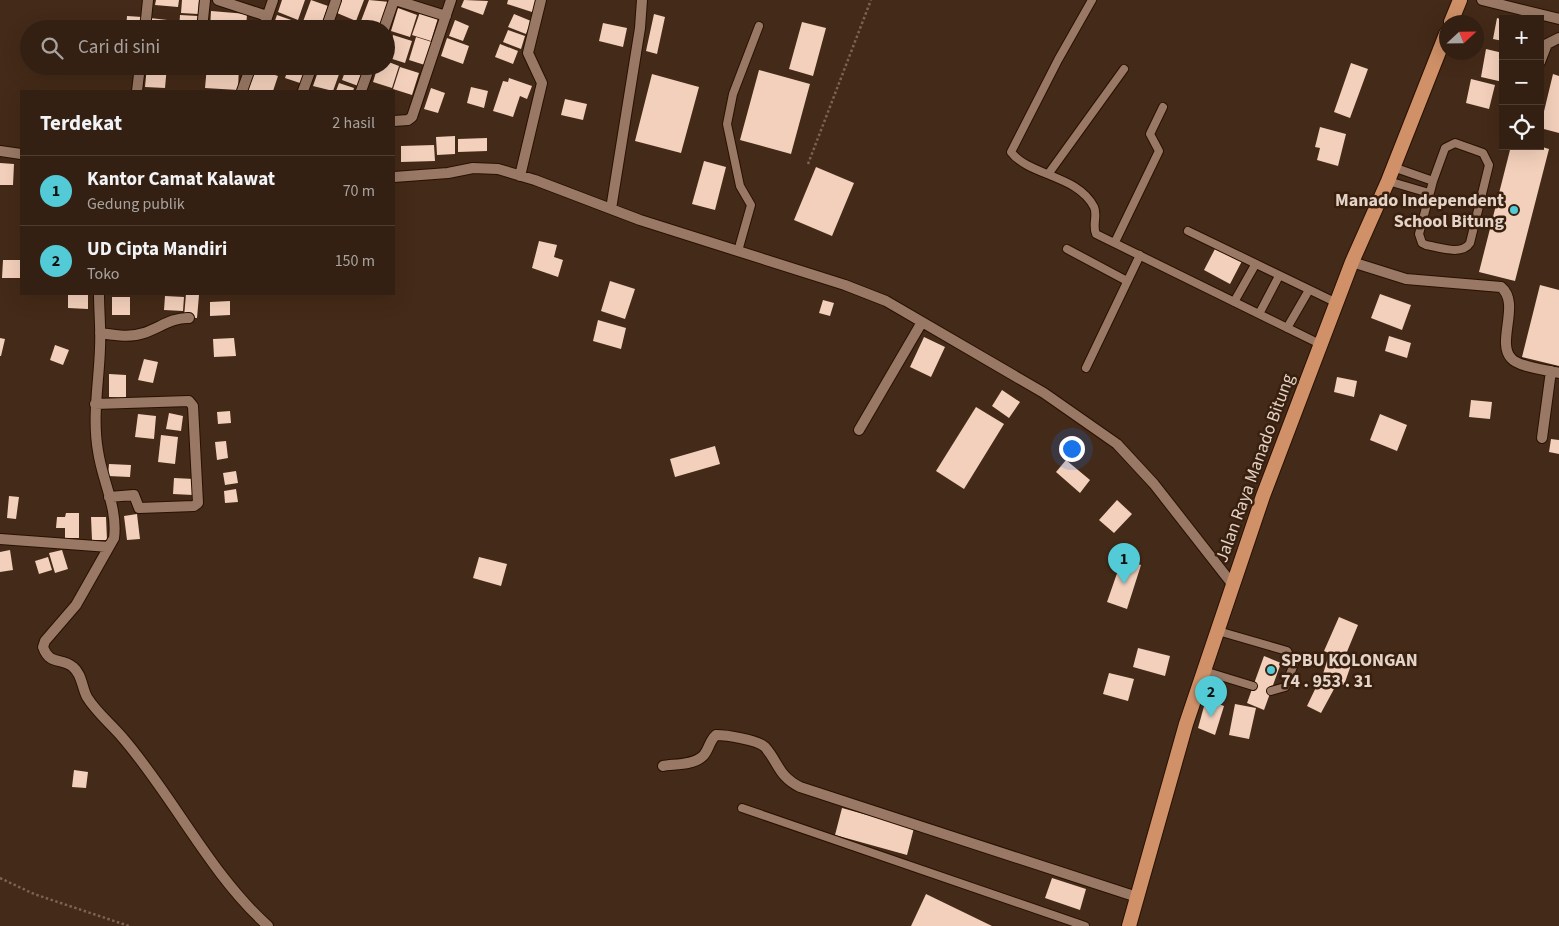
<!DOCTYPE html>
<html lang="id">
<meta charset="utf-8">
<style>
body{margin:0;font-family:"Source Sans 3",sans-serif;background:#3e2d20;color:#f1f3f6}
.controls{position:absolute;right:15px;top:15px;display:grid;overflow:hidden;border-radius:0px;box-shadow:0 5px 20px #0002}
.controls button{width:45px;height:45px;display:grid;place-items:center;padding:0;border:0;border-bottom:1px solid #4e3e32;background:#332012;color:#f1f3f6;font:25px sans-serif}
.compass{position:absolute;left:1439px;top:15px;width:45px;height:45px;border-radius:50%;background:#332012;box-shadow:0 5px 20px #0002;rotate:68deg}
.you{position:absolute;left:1071px;top:448px;width:18px;height:18px;margin:-12px;border:4px solid #fff;border-radius:50%;background:#1a73e8;box-shadow:0 0 0 8px #1a73e833}
.badge{display:grid;place-items:center;width:32px;height:32px;border-radius:50%;background:#52cbd7;color:#111;font-size:16px;font-weight:700}
.pin{position:absolute;translate:-50% -41px;filter:drop-shadow(0 1px 2px #0008)}
.pin::after{content:'';position:absolute;top:26px;width:18px;height:15px;background:inherit;clip-path:polygon(0 0,100% 0,50% 100%)}
.list{margin:0;padding:0;list-style:none}
h2{display:flex;justify-content:space-between;align-items:center;height:65px;margin:0;padding:0 20px;font-size:21px}
h2 small{font-size:16px;font-weight:400;color:#a9a39f}
.list li{display:grid;grid-template-columns:32px 1fr auto;gap:15px;align-items:center;box-sizing:border-box;height:70px;padding:0 20px;border-top:1px solid #4e3e32}
.list b{display:block;font-size:19px;white-space:nowrap}
.list p{margin:0;font-size:16px;white-space:nowrap;color:#a9a39f}
.list em{font-size:16px;font-style:normal;color:#a9a39f}
.icon{flex:none;width:28px;height:28px;fill:none;stroke:currentColor;stroke-width:2;stroke-linecap:round;stroke-linejoin:round}
.map{position:relative;flex:none;width:1559px;height:926px;overflow:hidden}
.search{position:absolute;background:#332012;box-shadow:0 5px 20px #0002;left:20px;top:20px;width:375px;height:55px;display:flex;align-items:center;gap:12px;box-sizing:border-box;padding:0 18px;border-radius:28px;color:#a9a39f;font-size:19px}
.panel{position:absolute;background:#332012;box-shadow:0 5px 20px #0002;left:20px;top:90px;width:375px;height:205px;border-radius:0px}
.map>svg:first-child{display:block}
.building{fill:#f3d0bb}
.lines{fill:none;stroke-linecap:round;stroke-linejoin:round}
.service-casing{stroke:#291102;stroke-width:10}
.minor-casing{stroke:#291102;stroke-width:12}
.trunk-casing{stroke:#291102;stroke-width:16}
.path{stroke:#7b6454;stroke-width:2.5;stroke-dasharray:2.5 2.5;stroke-linecap:butt}
.service{stroke:#997965;stroke-width:8}
.minor{stroke:#997965;stroke-width:10}
.trunk{stroke:#d09168;stroke-width:14}
.poi-dot{fill:#52cbd7;stroke:#39200e;stroke-width:2}
.labels{text-anchor:middle;dominant-baseline:central;stroke-width:5;stroke-linejoin:round;paint-order:stroke}
.poi-label{font-size:18px;font-weight:bold;fill:#e4d3c8;stroke:#39200e;text-anchor:end}
.street-label{font-size:18px;fill:#e4d3c8;stroke:#39200e}
</style>
<div class="map">
<svg width="1559" height="926" viewBox="0 0 1559 926">
<rect width="100%" height="100%" fill="#442a18"/>
<!-- building -->
<path class="building" d="M156,0H179L178,7L155,5Z
M182,0H199L198,14L181,13Z
M282,0H305L298,20L278,12Z
M311,0L328,6L320,29L301,27Z
M342,0H364L356,21L337,13Z
M369,0L390,2L380,29L361,21Z
M464,0L488,1L483,15L461,7Z
M508,0H539L535,13L507,4Z
M398,8L417,15L410,37L391,31Z
M211,11L247,14L246,29H210Z
M420,12L438,18L431,41L412,35Z
M514,14L531,21L526,34L508,27Z
M654,14L665,17L657,54L646,51Z
M180,15L198,16L197,29H179Z
M277,15L297,22L295,29H272Z
M127,16L142,17L141,29H126Z
M150,18L176,21V29H149Z
M1497,18L1503,20V41L1493,39Z
M455,20L469,26L463,41L449,36Z
M802,22L826,28L813,76L789,69Z
M361,23L375,29H359Z
M603,23L627,28L623,47L599,41Z
M508,30L525,36L521,49L503,42Z
M393,35L412,41L405,63L386,57Z
M416,37L435,43L428,66L409,60Z
M447,38L469,46L463,64L441,56Z
M500,44L518,51L513,64L495,57Z
M1486,49L1503,53V82L1481,77Z
M386,61L399,66L392,88L373,82L378,66H386Z
M1351,63L1368,69L1350,118L1334,112Z
M124,66H139L138,72L123,71Z
M147,66H167L165,88L145,87Z
M207,66H239L238,90L205,88Z
M289,66H310L303,84L285,78Z
M320,66H342L333,91L313,86Z
M347,66H368L361,87L342,80Z
M400,67L419,73L412,95L393,89Z
M254,68L278,76L273,91H246Z
M759,70L810,84L791,154L740,140Z
M652,74L699,87L681,153L635,141Z
M1553,74L1559,76V133L1540,128Z
M509,78L532,86L527,99L520,96L513,117L493,111L503,81L508,82Z
M1471,79L1495,85L1489,109L1466,103Z
M339,83L354,88L353,91H336Z
M471,87L488,91L484,108L467,103Z
M431,88L445,93L438,113L424,109Z
M565,99L587,104L583,120L561,115Z
M1320,127L1346,134L1338,166L1317,160L1320,148L1315,147Z
M455,136V154L437,155L436,137Z
M487,138V151L458,152V139Z
M434,145L435,161L401,162V146Z
M1511,146H1539L1549,149L1515,281L1479,272Z
M704,161L726,167L715,210L692,204Z
M0,163L14,164L13,185H0Z
M816,167L854,183L832,236L794,220Z
M539,241L557,245L554,257L563,260L558,277L532,268Z
M1216,247L1242,261L1230,284L1204,270Z
M3,260H21V278H2Z
M610,281L635,289L625,319L601,311Z
M1540,285L1559,290V366L1522,357Z
M68,294H88V309L68,308Z
M186,294L199,295L197,318L184,317Z
M1380,294L1411,305L1402,330L1371,318Z
M165,296L184,297L183,311L164,310Z
M112,297H130V315H112Z
M823,300L834,303L830,316L819,313Z
M230,301V315L210,316V302Z
M598,320L626,328L621,349L593,341Z
M1389,336L1411,343L1407,358L1385,351Z
M924,337L945,347L931,377L910,367Z
M0,338L5,339L1,356H0Z
M234,338L236,356L214,357L213,339Z
M55,345L69,350L63,365L50,360Z
M144,359L158,362L153,383L138,380Z
M109,374L126,375V398L109,397Z
M1337,377L1357,381L1354,397L1334,392Z
M1002,390L1020,402L1009,418L992,406Z
M1471,400L1492,402L1490,419L1469,417Z
M976,407L1004,424L964,489L936,471Z
M230,411L231,423L218,424L217,412Z
M169,413L183,416L181,431L166,429Z
M138,414L156,416L154,439L135,437Z
M1380,414L1407,425L1397,451L1370,440Z
M161,435L178,437L175,464L158,462Z
M1551,439L1559,440V454L1549,452Z
M226,441L228,458L217,460L215,442Z
M715,446L720,464L675,477L670,459Z
M1066,460L1090,480L1080,493L1056,472Z
M109,464L131,465L130,477L108,476Z
M236,471L238,483L225,485L223,473Z
M174,478L194,479L193,495L173,494Z
M236,489L238,502L225,503L224,491Z
M9,496L19,497L16,519L7,518Z
M1117,500L1132,514L1114,533L1099,520Z
M66,513H79V538H65V528H56L57,517H65Z
M137,514L140,539L127,540L124,516Z
M91,517H106L107,540H92Z
M10,550L13,570L0,572V552Z
M62,550L68,569L55,573L49,553Z
M48,557L52,570L39,574L35,561Z
M479,557L507,564L501,586L473,578Z
M1122,559L1141,565L1127,609L1107,602Z
M1339,617L1358,625L1344,659L1324,651Z
M1138,648L1170,656L1165,676L1133,667Z
M1264,656L1281,663L1264,710L1247,703Z
M1328,658L1351,665L1344,685L1322,677Z
M1109,673L1134,679L1128,701L1103,694Z
M1319,681L1334,689L1321,713L1307,706Z
M1206,699L1224,706L1215,735L1198,728Z
M1235,704L1256,708L1249,739L1229,735Z
M74,770L88,772L86,788L72,787Z
M842,808L914,828L907,855L835,835Z
M1052,878L1086,889L1080,910L1045,898Z
M926,894L992,926H911Z"/>
<g class="lines">
<!-- service casing -->
<g class="service-casing">
<path id="service" d="M1092,0L1058,60L1011,152C1029,176 1078,175 1094,207C1098,215 1092,225 1096,234L1322,345
M1455,143L1483,153L1489,165L1470,243C1462,256 1438,247 1426,245L1422,243L1419,234L1433,181L1445,148Z
M1393,167L1433,181
M1049,173L1124,69
M1388,181L1429,193
M1188,231L1337,303
M1115,242L1159,151L1150,134L1163,107
M1067,249L1127,281
M738,251L751,205L740,186L727,124L733,94L759,26
M1234,302L1255,265
M1259,314L1279,276
M1287,328L1309,290
M1086,368L1140,255
M1218,631L1287,651L1294,664L1285,687L1271,691
M1204,671L1253,686
M742,808L1085,926"/>
</g>
<!-- minor casing -->
<g class="minor-casing">
<path id="minor" d="M218,0L267,16
M395,0L446,16
M1482,0L1559,19
M145,29L148,0
M202,29L205,0
M263,29L273,0
M326,29L336,0
M384,29L394,0
M1540,62L1547,44L1559,38
M137,91L140,66
M242,91L251,66
M303,91L312,66
M361,91L370,66
M394,121L408,120L412,117L451,0
M0,151L21,154
M520,176L542,83L528,53L541,0
M394,177L448,173L473,168L498,169L535,180L640,220L845,285L886,301L1044,393L1117,444L1154,484L1233,585
M611,209L640,28L642,0
M1352,262L1406,279L1501,287C1521,303 1496,342 1511,358C1518,367 1547,370 1559,373
M99,294C99,312 101,330 100,348C99,382 92,416 98,451C102,480 118,508 114,538L76,605L45,641L43,647C50,666 61,657 73,667C82,674 82,688 87,697C96,712 111,724 122,737C174,797 209,873 268,926
M100,333C114,335 130,338 144,333C159,328 173,317 189,318
M95,404L189,401L193,406L198,503L194,506L139,508L134,495L109,497
M859,430L922,322
M1542,438L1551,371
M0,539L109,547
M663,766C674,764 694,765 703,756C709,750 709,741 716,735C726,735 758,740 765,747C779,763 778,776 800,787L1137,897"/>
</g>
<!-- trunk casing -->
<g class="trunk-casing">
<path id="trunk" d="M1451,22L1460,0
M1129,926L1186,724L1263,496L1352,262L1388,181L1446,34"/>
</g>
<!-- path -->
<path class="path" d="M808,164L871,0
M0,878L34,894L129,926"/>
<!-- service -->
<use href="#service" class="service"/>
<!-- minor -->
<use href="#minor" class="minor"/>
<!-- trunk -->
<use href="#trunk" class="trunk"/>
</g>
<!-- markers -->
<g class="poi-dot">
<circle cx="1514" cy="210" r="5"/>
<circle cx="1271" cy="670" r="5"/>
</g>
<g class="labels">
<!-- poi labels -->
<g class="poi-label">
<text x="1504" y="200">Manado Independent<tspan x="1504" dy="21">School Bitung</tspan></text>
<text x="1281" y="660" text-anchor="start">SPBU KOLONGAN<tspan x="1281" dy="21">74 . 953 . 31</tspan></text>
</g>
<!-- street labels -->
<g class="street-label">
<text transform="translate(1255 468) rotate(-70)">Jalan Raya Manado Bitung</text>
</g>
</g>
</svg>
<div class="controls">
<button>+</button>
<button>−</button>
<button><svg class="icon" aria-label="locate" viewBox="0 0 24 24"><circle cx="12" cy="12" r="6"/><path d="M12 2v4M12 18v4M2 12h4M18 12h4"/></svg></button>
</div>
<svg class="compass" viewBox="-18 -18 36 36"><path d="M0-13l5 13h-10z" fill="#e53935"/><path d="M0 13l5-13h-10z" fill="#a9a39f"/></svg>
<div class="you"></div>
<div class="pin badge" style="left:1124px;top:584px">1</div>
<div class="pin badge" style="left:1211px;top:717px">2</div>
<div class="search"><svg class="icon" aria-label="search" viewBox="0 0 24 24"><circle cx="10" cy="10" r="6"/><path d="M15 15l6 6"/></svg>Cari di sini</div>
<section class="panel">
<h2>Terdekat<small>2 hasil</small></h2>
<ul class="list">
<li><span class="badge">1</span><div><b>Kantor Camat Kalawat</b><p>Gedung publik</p></div><em>70 m</em></li>
<li><span class="badge">2</span><div><b>UD Cipta Mandiri</b><p>Toko</p></div><em>150 m</em></li>
</ul>
</section>
</div>
